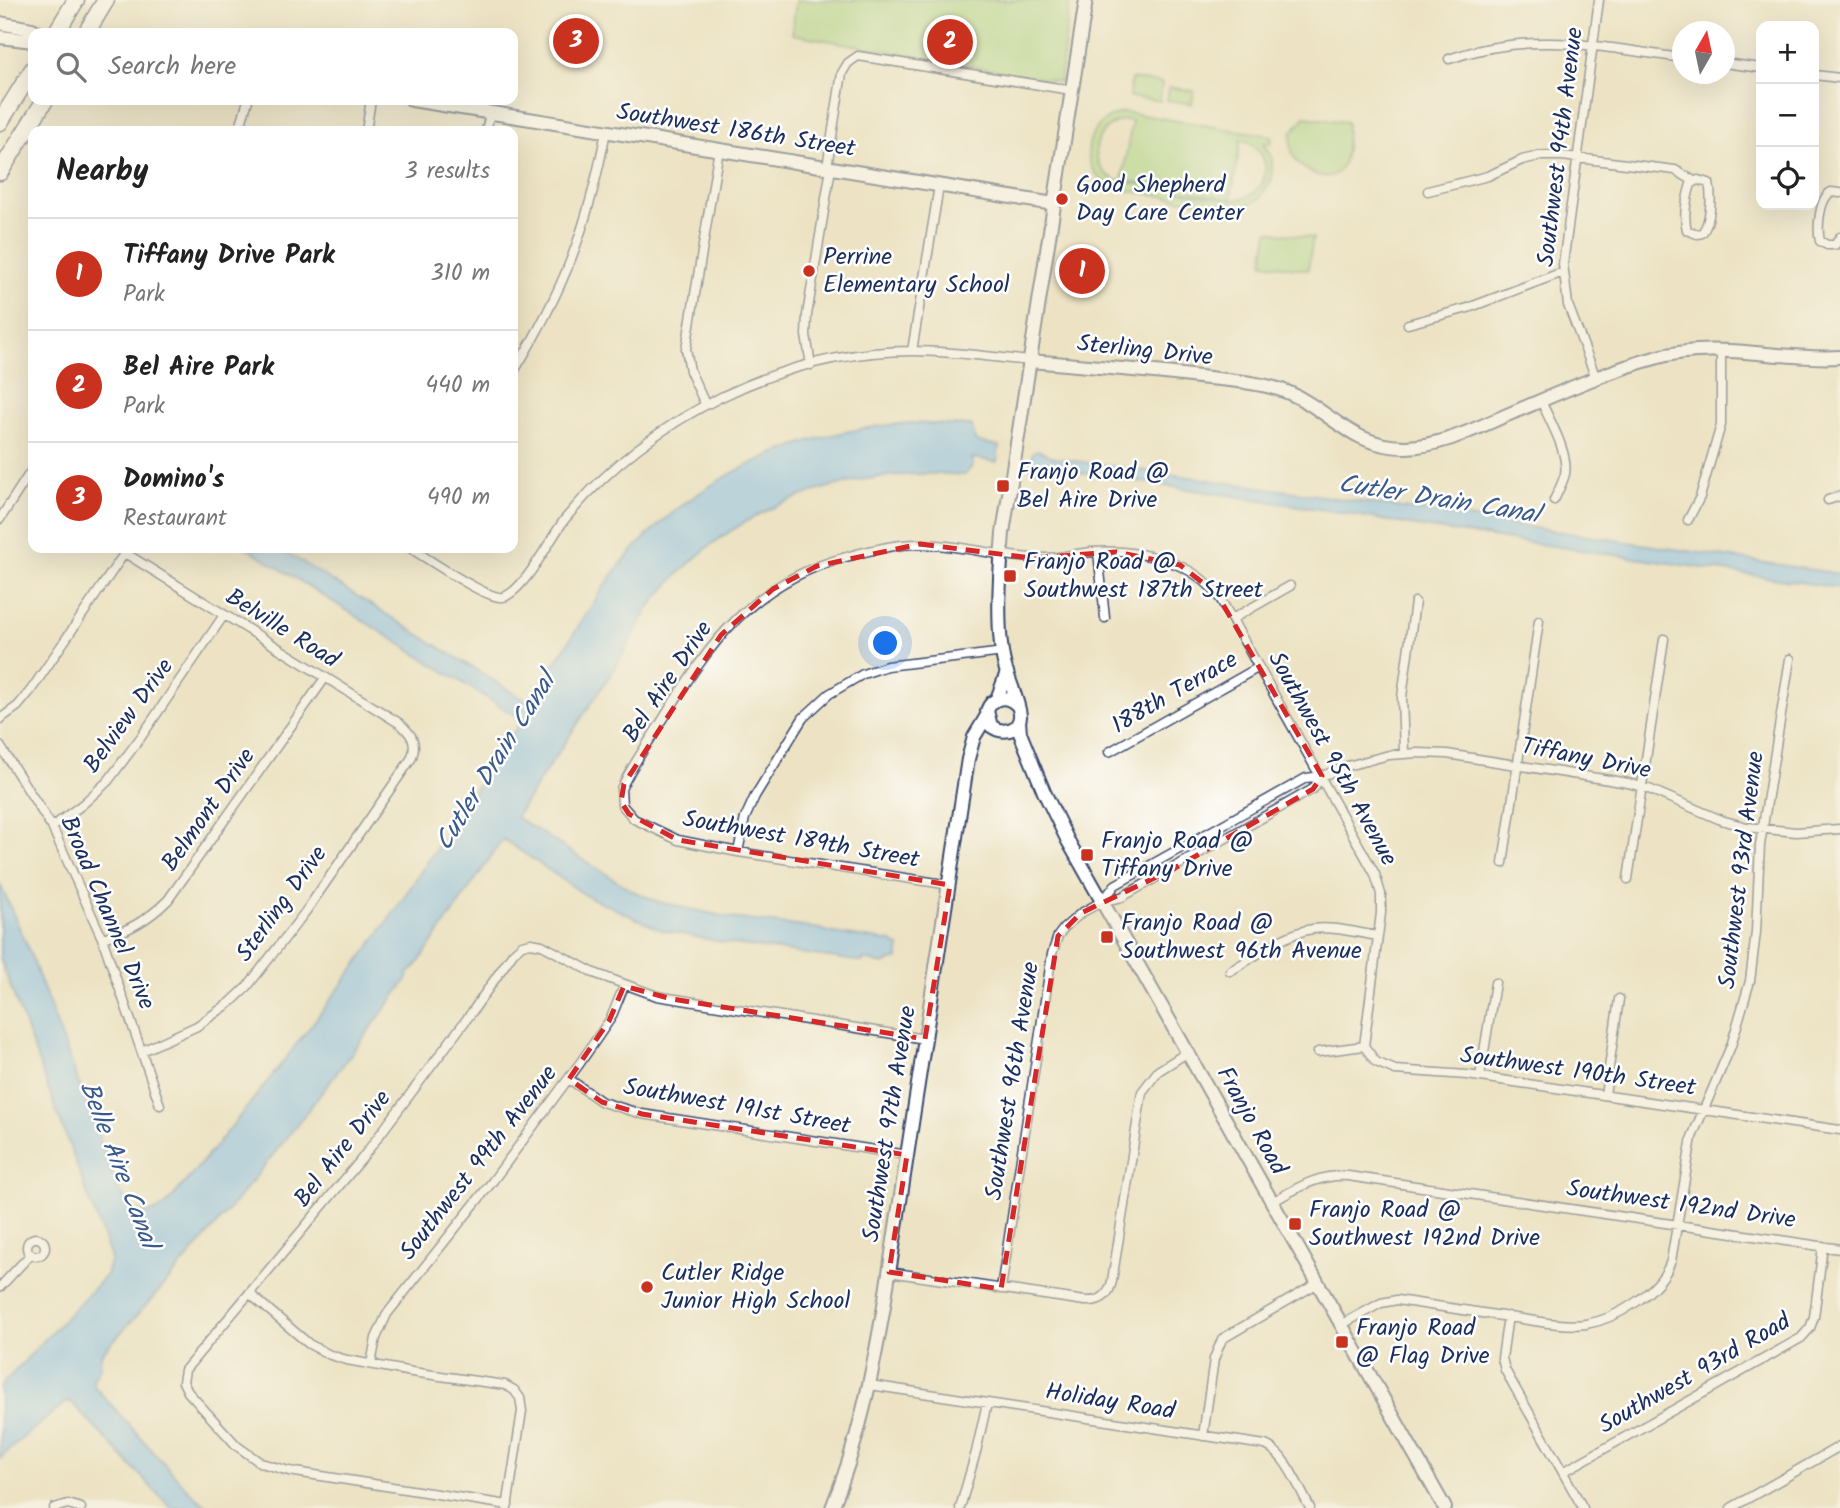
<!DOCTYPE html>
<meta charset="utf-8">
<style>
body{margin:0;font-family:Kalam,sans-serif;background:#f2f2f2;color:#222}
.controls{position:absolute;right:21px;top:21px;display:grid;overflow:hidden;border-radius:14px;box-shadow:0 7px 28px #0002}
.controls button{width:63px;height:63px;display:grid;place-items:center;padding:0;border:0;border-bottom:2px solid #e0e0e0;background:#fff;color:#222;font:35px sans-serif}
.compass{position:absolute;left:1672px;top:21px;width:63px;height:63px;border-radius:50%;background:#fff;box-shadow:0 7px 28px #0002;rotate:9deg}
.you{position:absolute;left:886px;top:644px;width:24px;height:24px;margin:-18px;border:5px solid #fff;border-radius:50%;background:#1a73e8;box-shadow:0 0 0 10px #1a73e833}
.badge{display:grid;place-items:center;width:46px;height:46px;border-radius:50%;background:#c8321e;color:#fff;font-size:23px;font-weight:700}
.pin{position:absolute;translate:-50% -50%;border:4px solid #fff;box-shadow:0 2px 7px #0006}
.list{margin:0;padding:0;list-style:none}
h2{display:flex;justify-content:space-between;align-items:center;height:91px;margin:0;padding:0 28px;font-size:30px}
h2 small{font-size:23px;font-weight:400;color:#767676}
.list li{display:grid;grid-template-columns:46px 1fr auto;gap:21px;align-items:center;box-sizing:border-box;height:112px;padding:0 28px;border-top:2px solid #e0e0e0}
.list b{display:block;font-size:26px;white-space:nowrap}
.list p{margin:0;font-size:23px;white-space:nowrap;color:#767676}
.list em{font-size:23px;font-style:normal;color:#767676}
.icon{flex:none;width:38px;height:38px;fill:none;stroke:currentColor;stroke-width:2;stroke-linecap:round;stroke-linejoin:round}
.map{position:relative;flex:none;width:1840px;height:1508px;overflow:hidden}
.search{position:absolute;background:#fff;box-shadow:0 7px 28px #0002;left:28px;top:28px;width:490px;height:77px;display:flex;align-items:center;gap:18px;box-sizing:border-box;padding:0 24px;border-radius:14px;color:#767676;font-size:26px}
.panel{position:absolute;background:#fff;box-shadow:0 7px 28px #0002;left:28px;top:126px;width:490px;height:427px;border-radius:14px}
.map>svg:first-child{display:block}
.green{fill:#a4d482;stroke:#608270;stroke-width:2;fill-rule:evenodd}
.water{fill:#7ebef2;stroke:#4c76a8;stroke-width:2}
.lines{fill:none;stroke-linecap:round;stroke-linejoin:round}
.street-casing{stroke:#3a4a6d;stroke-width:11}
.secondary-casing{stroke:#3a4a6d;stroke-width:16}
.highway-casing{stroke:#3a4a6d;stroke-width:19}
.street{stroke:#fff;stroke-width:8}
.secondary{stroke:#fff;stroke-width:12}
.highway{stroke:#fff;stroke-width:16}
.marked{fill:none;stroke:#d62828;stroke-width:5;stroke-dasharray:14 9;stroke-linejoin:round}
.poi-dot{fill:#c8321e;stroke:#fff;stroke-width:2.5}
.labels{text-anchor:middle;dominant-baseline:central;stroke-width:5;stroke-linejoin:round;paint-order:stroke}
.street-label{font-size:24px;fill:#1b2f5e;stroke:#fff}
.poi-label{font-size:24px;fill:#1b2f5e;stroke:#fff;text-anchor:start}
.water-label{font-size:26px;font-style:italic;fill:#395a8a;stroke:#fff}
</style>
<div class="map">
<svg width="1840" height="1508" viewBox="0 0 1840 1508">
<rect width="100%" height="100%" fill="#fff"/>
<filter id="ink" filterUnits="userSpaceOnUse"><feTurbulence type="fractalNoise" baseFrequency=".0143" numOctaves="2"/><feDisplacementMap in="SourceGraphic" scale="14" xChannelSelector="R" yChannelSelector="G"/><feConvolveMatrix kernelMatrix="1 2 1 2 8 2 1 2 1" color-interpolation-filters="sRGB"/></filter>
<filter id="wash" filterUnits="userSpaceOnUse"><feTurbulence type="fractalNoise" baseFrequency=".00686" numOctaves="4" result="noise"/><feDisplacementMap in="SourceGraphic" scale="28" xChannelSelector="R" yChannelSelector="G"/><feGaussianBlur stdDeviation="1.57" result="paint"/><feColorMatrix in="noise" values="0 0 0 0 0 0 0 0 0 0 0 0 0 0 0 0 0 1.4 0 .05"/><feComposite in="paint" operator="in"/></filter>
<g filter="url(#wash)">
<rect width="100%" height="100%" fill="#ede3c4"/>
<!-- green -->
<path class="green" d="M796,0H1070L1060,82L792,34Z
M1131,79L1162,83L1160,101L1129,97Z
M1169,87L1194,91L1192,104L1167,100Z
M1123,112L1272,136L1271,144L1263,143L1272,158V179L1260,198L1244,207L1231,208L1119,189C1076,176 1079,123 1123,112ZM1126,120L1132,121L1122,180L1231,199L1241,139C1278,152 1271,199 1232,200L1116,180C1085,166 1092,124 1126,120Z
M1305,117L1347,122C1346,135 1348,155 1342,166C1331,188 1300,171 1293,155C1290,148 1291,140 1291,133Z
M1268,231L1313,238L1308,270L1263,263Z"/>
<!-- water -->
<path class="water" d="M910,423L972,426L975,441L999,446L997,462L972,458L973,465L965,475C848,466 732,505 657,598C639,619 630,644 616,666C583,717 548,766 516,817L633,891L659,902L731,918L821,929L828,932L892,942L900,948L898,959L883,964L864,959L863,962L726,943L661,930L585,895L503,839L417,965L407,975L409,977C312,1107 213,1237 101,1354L100,1367L93,1380V1385L188,1490L209,1508H171L71,1402H66C44,1421 20,1438 0,1459V1387L106,1275L111,1258L0,958V884L27,945L119,1191L135,1211C147,1215 156,1212 166,1205C241,1117 313,1026 380,932C429,862 474,789 522,720L247,548H279L530,703C537,695 541,685 547,676C570,642 589,606 614,573C686,480 795,431 910,423Z
M1038,450L1055,458L1309,494L1840,574V588L1422,527L1339,512L1082,473L1047,469L1042,472L1030,468L1033,452Z"/>
</g>
<g filter="url(#ink)">
<g class="lines">
<!-- street casing -->
<g class="street-casing">
<path id="street" d="M1449,59C1529,30 1601,47 1682,58
M1724,63L1761,68
M1814,75L1840,78
M239,131L248,100
M366,131L371,100
M486,131L490,113
M827,167L842,73L848,63L858,56L1071,90
M1698,180L1709,183C1712,196 1711,222 1702,233L1697,234L1687,230C1683,216 1687,197 1691,184Z
M1428,191L1488,176L1522,160L1539,156H1562L1675,170L1694,181
M1840,193L1831,192C1819,199 1817,229 1820,241L1827,245H1835L1840,237
M1408,324L1468,308L1563,272
M912,351L939,186
M811,365L806,335L807,315L831,168
M513,373C564,290 588,227 606,131
M1596,378L1568,305L1563,264L1599,0
M1541,401C1549,419 1569,453 1565,474C1563,482 1558,492 1554,500
M705,404L690,371L686,349L719,149
M1828,500L1840,496
M0,519L33,468
M1688,520L1700,497L1721,425V349
M410,548C427,558 487,600 503,597C524,592 551,537 565,519C649,418 781,351 913,351C952,351 991,357 1030,361
M1098,552L1105,618
M125,553L399,723C412,734 418,743 411,759L306,911L247,987L231,1002L197,1026L142,1051
M1232,619L1290,586
M0,719L18,706L31,690L128,548
M0,746L52,827L102,938L160,1105
M1109,752L1259,667
M1404,753L1402,697L1415,602
M52,827L83,804L108,781L141,737L224,615
M738,852L745,818L755,796L803,718L829,694L863,674L887,666L1004,652
M1503,863L1539,621
M1628,879L1664,639
M950,885L738,852L678,840L634,819L622,805L621,789C632,765 648,743 662,721C710,642 753,582 846,557C870,550 895,544 919,544C962,544 1003,559 1046,558C1062,558 1077,553 1093,552C1138,549 1195,560 1221,600L1375,874L1381,894V913L1364,1046
M1103,901L1115,885L1306,778L1322,776L1347,766L1389,755L1418,753L1447,754L1628,783L1649,789L1721,820L1747,827L1796,832L1840,829
M102,938C127,932 150,918 168,900L325,678
M1230,971C1255,957 1284,933 1313,929C1334,926 1357,933 1378,936
M1364,1046L1376,1062L1395,1070L1467,1075L1840,1130
M1318,1052L1364,1046
M1480,1077L1495,983
M569,1079L602,1102L642,1114L907,1155
M1605,1095L1619,999
M1272,1202C1297,1188 1319,1174 1348,1176L1840,1249
M27 1247a9 9 0 1 1 18 0a9 9 0 1 1-18 0Z
M889,1272L1085,1301C1100,1302 1109,1296 1112,1281L1142,1092L1158,1071L1188,1052
M0,1287L31,1254
M1001,1289L1052,954L1058,936L1064,928L1081,913L1103,901L1122,897L1313,789L1322,776
M250,1294L309,1344L330,1355L347,1360L412,1372L505,1385L514,1390L520,1398L522,1411L507,1508
M1508,1316L1502,1358L1505,1370L1583,1508
M1341,1325L1381,1303L1397,1300L1548,1323C1561,1324 1574,1326 1586,1324C1617,1319 1661,1291 1671,1261L1692,1137L1731,1046L1750,981L1756,932L1760,845L1790,659
M371,1364L376,1338L387,1314L492,1182L580,1063L611,1018L624,986
M870,1385L1265,1445C1285,1452 1300,1490 1310,1508
M1203,1436L1214,1359L1222,1339L1318,1283
M1563,1472L1801,1338L1810,1328L1814,1317L1823,1246
M508,1505L289,1471L261,1463L237,1446L188,1392L183,1382L185,1370L360,1161L472,1012L513,953L522,945L531,943L542,945L594,973L657,996L925,1039
M54,1508L68,1504L81,1508
M960,1508L976,1452L987,1403
M1731,1508L1840,1446"/>
</g>
<!-- secondary casing -->
<g class="secondary-casing">
<path id="secondary" d="M0,23L32,29L39,33
M0,37L33,41
M412,100L1054,204
M1030,361C1086,366 1143,370 1199,377C1225,380 1252,381 1278,389C1326,403 1348,448 1406,447C1442,446 1474,429 1507,415C1555,395 1604,372 1655,358C1719,340 1776,361 1840,357
M997,699L1007,672
M1017,705C1006,694 992,697 987,711L991,726C1002,734 1018,732 1020,717C1021,708 1009,680 1006,670C995,635 1000,571 1003,533L1086,0
M1019,721L1020,733L1044,792L1068,841L1445,1508
M832,1508C858,1444 871,1380 883,1312L968,759L974,737L986,717"/>
</g>
<!-- highway casing -->
<g class="highway-casing">
<path id="highway" d="M56,33L76,0
M86,33L106,0
M0,122L33,69
M0,172L45,100"/>
</g>
<!-- street -->
<use href="#street" class="street"/>
<!-- secondary -->
<use href="#secondary" class="secondary"/>
<!-- highway -->
<use href="#highway" class="highway"/>
</g>
</g>
<!-- marked area -->
<path d="M0 0H1840V1508H0ZM920,544L1031,558L1116,552L1180,565L1217,594L1322,776L1313,789L1173,869L1081,913L1058,936L1001,1289L889,1272L907,1155L642,1114L602,1102L569,1079L609,1021L624,986L672,999L925,1039L950,885L678,840L629,814L621,802L624,784L721,635L773,589L817,566Z" fill="#ede3c4" fill-opacity=".55" fill-rule="evenodd"/>
<path class="marked" d="M920,544L1031,558L1116,552L1180,565L1217,594L1322,776L1313,789L1173,869L1081,913L1058,936L1001,1289L889,1272L907,1155L642,1114L602,1102L569,1079L609,1021L624,986L672,999L925,1039L950,885L678,840L629,814L621,802L624,784L721,635L773,589L817,566Z"/>
<!-- markers -->
<g class="poi-dot">
<circle cx="1062" cy="199" r="7"/>
<circle cx="809" cy="271" r="7"/>
<rect x="996" y="479" width="14" height="14" rx="3.5"/>
<rect x="1003" y="569" width="14" height="14" rx="3.5"/>
<rect x="1080" y="848" width="14" height="14" rx="3.5"/>
<rect x="1100" y="930" width="14" height="14" rx="3.5"/>
<rect x="1288" y="1217" width="14" height="14" rx="3.5"/>
<circle cx="647" cy="1287" r="7"/>
<rect x="1335" y="1335" width="14" height="14" rx="3.5"/>
</g>
<g class="labels">
<!-- street labels -->
<g class="street-label">
<text transform="translate(736 131) rotate(9)">Southwest 186th Street</text>
<text transform="translate(1561 147) rotate(-83)">Southwest 94th Avenue</text>
<text transform="translate(1145 351) rotate(6)">Sterling Drive</text>
<text transform="translate(282 629) rotate(32)">Belville Road</text>
<text transform="translate(668 682) rotate(-56)">Bel Aire Drive</text>
<text transform="translate(1175 693) rotate(-30)">188th Terrace</text>
<text transform="translate(129 716) rotate(-54)">Belview Drive</text>
<text transform="translate(1332 759) rotate(61)">Southwest 95th Avenue</text>
<text transform="translate(1586 759) rotate(11)">Tiffany Drive</text>
<text transform="translate(209 810) rotate(-55)">Belmont Drive</text>
<text transform="translate(801 840) rotate(10)">Southwest 189th Street</text>
<text transform="translate(1742 870) rotate(-83)">Southwest 93rd Avenue</text>
<text transform="translate(282 904) rotate(-54)">Sterling Drive</text>
<text transform="translate(107 913) rotate(67)">Broad Channel Drive</text>
<text transform="translate(1578 1072) rotate(8)">Southwest 190th Street</text>
<text transform="translate(1013 1081) rotate(-81)">Southwest 96th Avenue</text>
<text transform="translate(737 1107) rotate(10)">Southwest 191st Street</text>
<text transform="translate(1251 1121) rotate(61)">Franjo Road</text>
<text transform="translate(890 1124) rotate(-81)">Southwest 97th Avenue</text>
<text transform="translate(343 1149) rotate(-52)">Bel Aire Drive</text>
<text transform="translate(479 1163) rotate(-52)">Southwest 99th Avenue</text>
<text transform="translate(1681 1205) rotate(8)">Southwest 192nd Drive</text>
<text transform="translate(1695 1374) rotate(-30)">Southwest 93rd Road</text>
<text transform="translate(1110 1402) rotate(9)">Holiday Road</text>
</g>
<!-- poi labels -->
<g class="poi-label">
<text x="1076" y="185">Good Shepherd<tspan x="1076" dy="28">Day Care Center</tspan></text>
<text x="823" y="257">Perrine<tspan x="823" dy="28">Elementary School</tspan></text>
<text x="1017" y="472">Franjo Road @<tspan x="1017" dy="28">Bel Aire Drive</tspan></text>
<text x="1024" y="562">Franjo Road @<tspan x="1024" dy="28">Southwest 187th Street</tspan></text>
<text x="1101" y="841">Franjo Road @<tspan x="1101" dy="28">Tiffany Drive</tspan></text>
<text x="1121" y="923">Franjo Road @<tspan x="1121" dy="28">Southwest 96th Avenue</tspan></text>
<text x="1309" y="1210">Franjo Road @<tspan x="1309" dy="28">Southwest 192nd Drive</tspan></text>
<text x="661" y="1273">Cutler Ridge<tspan x="661" dy="28">Junior High School</tspan></text>
<text x="1356" y="1328">Franjo Road<tspan x="1356" dy="28">@ Flag Drive</tspan></text>
</g>
<!-- water labels -->
<g class="water-label">
<text transform="translate(1439 500) rotate(9)">Cutler Drain Canal</text>
<text transform="translate(496 762) rotate(-58)">Cutler Drain Canal</text>
<text transform="translate(118 1165) rotate(69)">Belle Aire Canal</text>
</g>
</g>
</svg>
<div class="controls">
<button>+</button>
<button>−</button>
<button><svg class="icon" aria-label="locate" viewBox="0 0 24 24"><circle cx="12" cy="12" r="6"/><path d="M12 2v4M12 18v4M2 12h4M18 12h4"/></svg></button>
</div>
<svg class="compass" viewBox="-18 -18 36 36"><path d="M0-13l5 13h-10z" fill="#e53935"/><path d="M0 13l5-13h-10z" fill="#767676"/></svg>
<div class="you"></div>
<div class="pin badge" style="left:1082px;top:271px">1</div>
<div class="pin badge" style="left:950px;top:42px">2</div>
<div class="pin badge" style="left:576px;top:41px">3</div>
<div class="search"><svg class="icon" aria-label="search" viewBox="0 0 24 24"><circle cx="10" cy="10" r="6"/><path d="M15 15l6 6"/></svg>Search here</div>
<section class="panel">
<h2>Nearby<small>3 results</small></h2>
<ul class="list">
<li><span class="badge">1</span><div><b>Tiffany Drive Park</b><p>Park</p></div><em>310 m</em></li>
<li><span class="badge">2</span><div><b>Bel Aire Park</b><p>Park</p></div><em>440 m</em></li>
<li><span class="badge">3</span><div><b>Domino's</b><p>Restaurant</p></div><em>490 m</em></li>
</ul>
</section>
</div>
